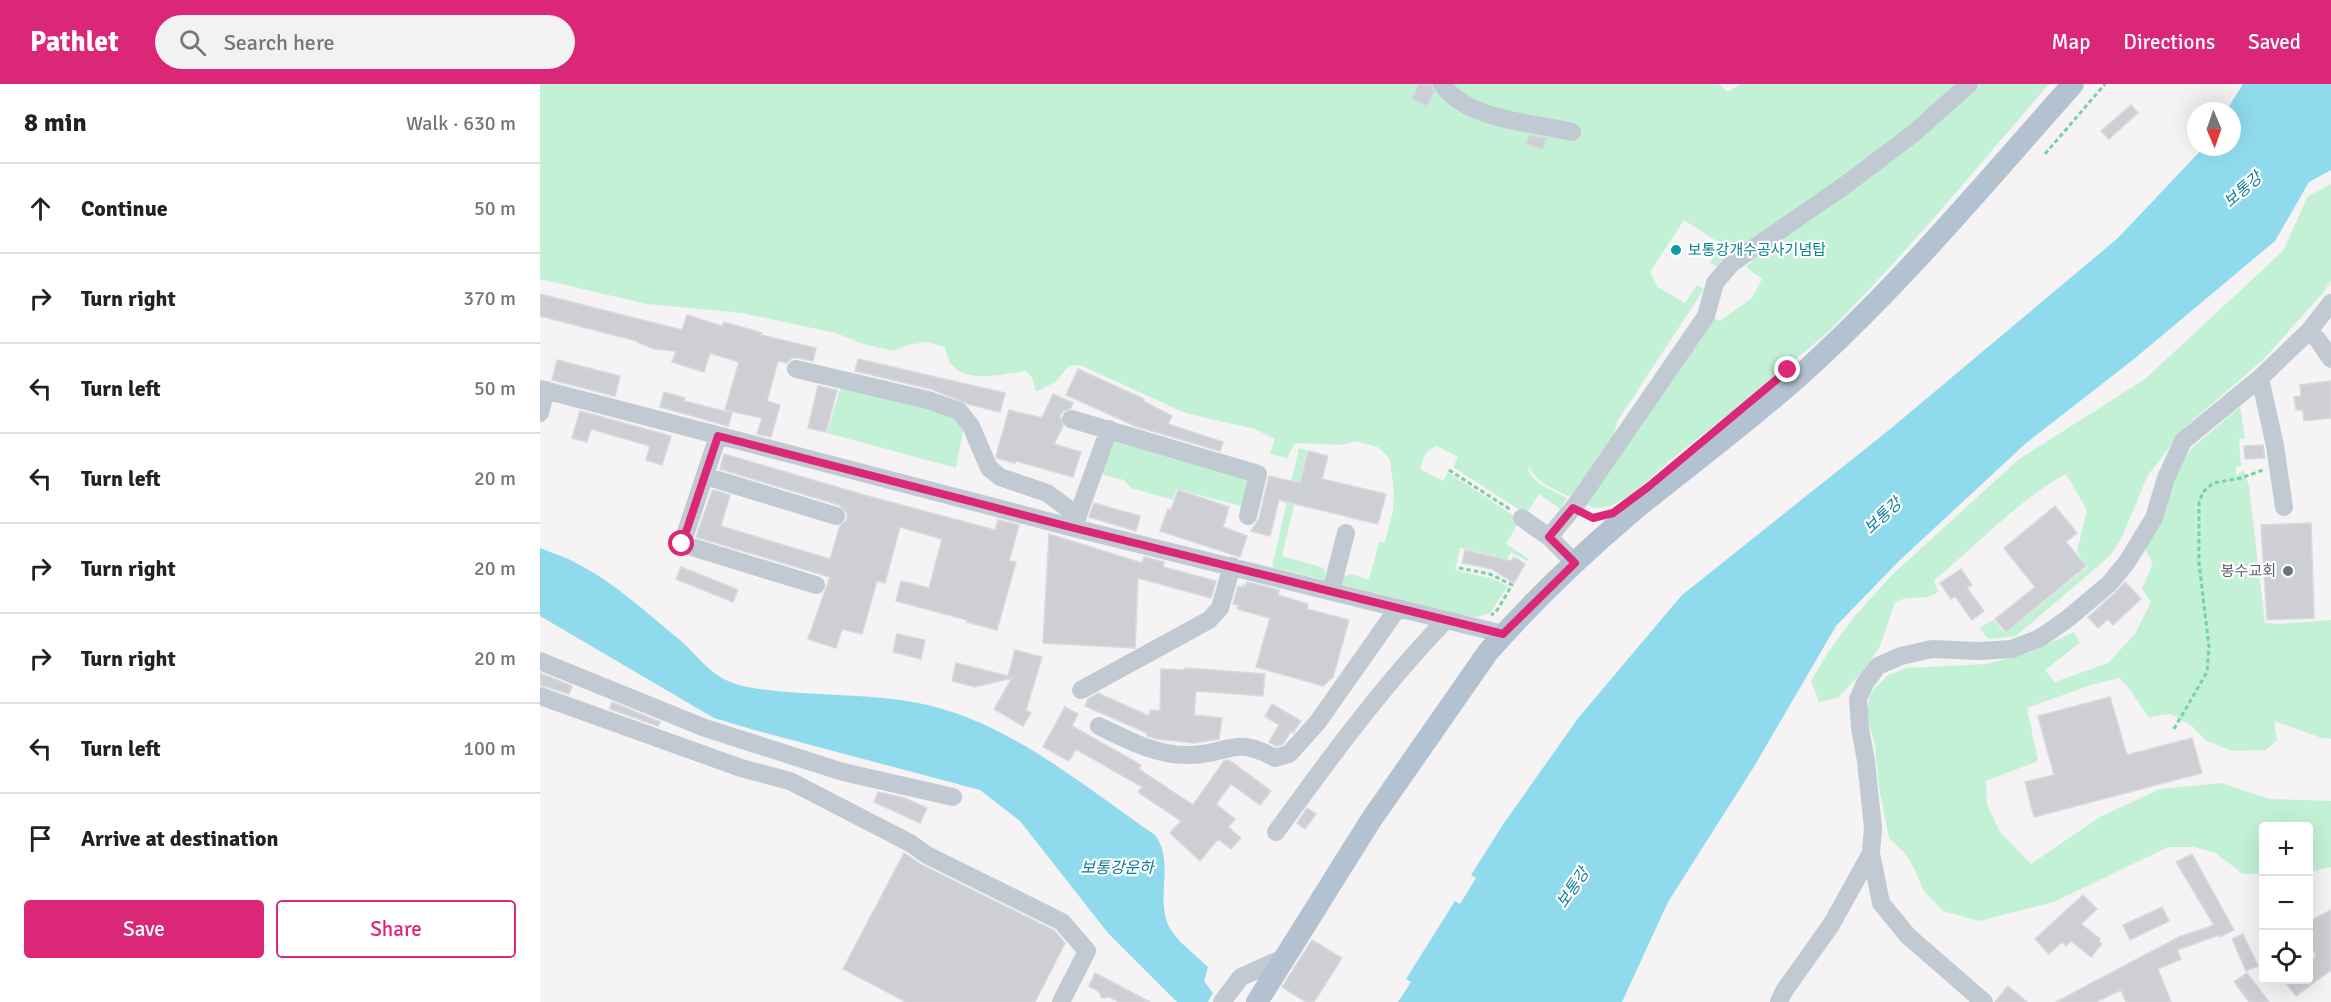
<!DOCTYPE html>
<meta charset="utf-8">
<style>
body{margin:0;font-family:Signika,"Noto Sans KR",sans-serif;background:#f2f2f2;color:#222}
.controls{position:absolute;right:18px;bottom:18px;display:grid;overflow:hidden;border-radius:6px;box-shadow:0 6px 24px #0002}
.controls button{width:54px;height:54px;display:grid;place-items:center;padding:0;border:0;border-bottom:2px solid #e0e0e0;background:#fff;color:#222;font:30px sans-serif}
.compass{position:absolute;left:1647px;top:18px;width:54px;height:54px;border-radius:50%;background:#fff;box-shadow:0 6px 24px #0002;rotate:178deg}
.stop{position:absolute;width:18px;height:18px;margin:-14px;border:4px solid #db2777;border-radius:50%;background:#fff}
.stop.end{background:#db2777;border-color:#fff;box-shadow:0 2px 6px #0008}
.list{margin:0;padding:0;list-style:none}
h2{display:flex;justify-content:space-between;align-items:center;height:78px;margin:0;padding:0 24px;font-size:26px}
h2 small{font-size:20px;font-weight:400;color:#767676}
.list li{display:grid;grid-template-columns:39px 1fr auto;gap:18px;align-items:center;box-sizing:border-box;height:90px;padding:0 24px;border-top:2px solid #e0e0e0}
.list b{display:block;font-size:22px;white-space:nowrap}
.list em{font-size:20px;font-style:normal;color:#767676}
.actions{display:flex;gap:12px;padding:18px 24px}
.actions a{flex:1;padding:14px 0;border:2px solid #db2777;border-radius:6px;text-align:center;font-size:21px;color:#db2777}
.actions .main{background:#db2777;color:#fff}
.icon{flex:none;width:33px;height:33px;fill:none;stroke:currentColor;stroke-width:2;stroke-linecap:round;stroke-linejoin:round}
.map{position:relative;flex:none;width:1791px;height:918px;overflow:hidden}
header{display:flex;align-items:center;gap:36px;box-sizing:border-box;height:84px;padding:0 30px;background:#db2777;color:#fff}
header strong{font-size:28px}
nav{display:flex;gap:33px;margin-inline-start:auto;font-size:21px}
.search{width:420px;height:54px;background:#f2f2f2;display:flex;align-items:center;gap:15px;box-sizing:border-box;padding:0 21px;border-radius:33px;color:#767676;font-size:22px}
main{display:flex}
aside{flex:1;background:#fff}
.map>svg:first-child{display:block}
.green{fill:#c3f1d5}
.water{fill:#90daee}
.building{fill:#cdcfd5;stroke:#d7d9de;stroke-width:1.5}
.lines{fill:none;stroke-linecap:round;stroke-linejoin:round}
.path{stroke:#7ad0a6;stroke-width:3;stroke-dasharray:4.5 3;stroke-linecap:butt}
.minor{stroke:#c1cad2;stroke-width:18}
.major{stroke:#b3c2d1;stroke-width:22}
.route{stroke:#db2777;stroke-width:8}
.culture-dot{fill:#0f9aa8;stroke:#fff;stroke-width:2}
.worship-dot{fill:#6b7280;stroke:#fff;stroke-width:2}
.labels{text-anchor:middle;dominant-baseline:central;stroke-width:4.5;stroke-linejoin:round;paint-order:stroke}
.culture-label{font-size:15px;fill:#0d838f;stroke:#fff;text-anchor:start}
.worship-label{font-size:15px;fill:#5b616d;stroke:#fff;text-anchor:end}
.water-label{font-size:16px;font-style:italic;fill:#0c7c9b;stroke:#fff}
</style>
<header>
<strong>Pathlet</strong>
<div class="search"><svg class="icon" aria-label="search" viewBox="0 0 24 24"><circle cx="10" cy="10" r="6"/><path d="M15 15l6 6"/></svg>Search here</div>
<nav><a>Map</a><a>Directions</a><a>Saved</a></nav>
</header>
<main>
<aside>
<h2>8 min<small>Walk · 630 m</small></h2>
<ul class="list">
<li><svg class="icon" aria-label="ahead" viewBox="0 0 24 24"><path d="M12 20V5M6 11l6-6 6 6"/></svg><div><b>Continue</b></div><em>50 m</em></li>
<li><svg class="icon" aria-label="right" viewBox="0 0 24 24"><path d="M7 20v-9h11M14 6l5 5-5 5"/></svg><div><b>Turn right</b></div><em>370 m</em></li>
<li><svg class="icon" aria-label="left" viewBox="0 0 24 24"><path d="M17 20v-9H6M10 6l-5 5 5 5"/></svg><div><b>Turn left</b></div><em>50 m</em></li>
<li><svg class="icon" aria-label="left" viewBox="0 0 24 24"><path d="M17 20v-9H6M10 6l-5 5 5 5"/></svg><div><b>Turn left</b></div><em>20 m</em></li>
<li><svg class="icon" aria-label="right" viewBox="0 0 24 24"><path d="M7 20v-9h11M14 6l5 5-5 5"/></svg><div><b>Turn right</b></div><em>20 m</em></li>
<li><svg class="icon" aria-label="right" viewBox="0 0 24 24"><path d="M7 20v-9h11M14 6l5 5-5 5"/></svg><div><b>Turn right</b></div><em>20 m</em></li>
<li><svg class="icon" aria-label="left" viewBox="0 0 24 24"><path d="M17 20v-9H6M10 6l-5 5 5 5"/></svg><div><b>Turn left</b></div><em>100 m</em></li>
<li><svg class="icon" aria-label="arrive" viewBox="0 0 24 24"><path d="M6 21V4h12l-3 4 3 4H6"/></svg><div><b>Arrive at destination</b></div></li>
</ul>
<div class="actions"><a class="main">Save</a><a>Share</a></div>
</aside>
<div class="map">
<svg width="1791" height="918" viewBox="0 0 1791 918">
<rect width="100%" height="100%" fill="#f5f3f3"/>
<!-- green -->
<path class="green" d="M0,0H1179L1188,8L1200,0H1423L1414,10L1194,175L1186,170L1178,183L1170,179L1181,160L1144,136L1110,188L1118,203L1145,219L1157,201L1164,205L1077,338L1072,359L1034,415C1021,408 995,399 990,384L988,385C993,400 1014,407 1027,414L1020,425L999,410L986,430L913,383L918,373L897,362C885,366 882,374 881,386L903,397L908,388L980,436L966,460L989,475L987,477L971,468L958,490L953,486L956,472L920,464L915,486L953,495L968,502L950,529L936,533L919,530L800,500L803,492L812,490L829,496L839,458H845L853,427L854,409L850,375L838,363L815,357L803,361L755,359L747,374L730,370L735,355L715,345L645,329L540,281L529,282L515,298L496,308L492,293L485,287C463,290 424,301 409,277C407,273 406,267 405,263L387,258L367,261L354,267L323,260L296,249L202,229L107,220L0,195Z
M1440,0H1509C1439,81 1370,165 1295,241C1283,253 1270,263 1257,274C1217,309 1175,341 1133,374C1112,390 1075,436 1047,421L1170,233L1180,237L1212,214L1222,195L1206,183L1219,171L1403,35Z
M1791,100V197L1782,210L1724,275L1646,342L1608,391L1581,455L1570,472L1476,552L1449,555L1439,544L1454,536L1465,550L1547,483L1537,467L1547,426L1526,390C1475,418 1439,460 1394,496L1398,508C1385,518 1371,510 1355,518L1340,562L1323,587L1298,614L1279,618L1271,597L1287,570L1313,534L1352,491L1478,376L1605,295L1743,167L1768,112Z
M302,299L408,329L422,342L423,347L416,384L287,349Z
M1700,323L1705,354L1699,355L1701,382L1696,383V392L1704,386L1709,403L1725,539L1740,540L1791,536V655L1782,654L1734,637L1737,656L1726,666L1692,667L1665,656L1652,642L1630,630L1609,633C1599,621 1591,604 1579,594L1551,601L1487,624L1498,677L1446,697L1447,721L1460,748L1491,780L1560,733L1620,705L1681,699L1729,715L1791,717V783L1769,788L1768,742H1724L1723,793L1720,790H1703L1674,768L1653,763H1628L1514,818L1439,837L1403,827L1384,807L1374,784L1365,769L1349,754L1339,703L1335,662L1326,629L1331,608L1348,591L1367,584L1447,580L1488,569L1534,548L1540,559L1505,586L1515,598L1568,579L1595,550L1611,518L1602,505L1613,479L1604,464L1635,386L1652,364Z
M573,355L712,391L705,423L636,405L633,416L591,404L584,396L564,391L561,384Z
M759,364L767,366L742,472L781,483L785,486V496L732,483Z"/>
<!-- water -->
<path class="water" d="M1703,0H1791V86L1769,98L1735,157L1594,275L1485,360L1358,478L1296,542L1215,681L1128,818L1082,918H858L871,898L866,895L915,817L920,820L936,794L931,791L964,739L1039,633L1142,511L1349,346L1578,154L1664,63H1692V27H1686Z
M0,464C12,469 26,473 38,480C75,499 108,530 140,556C156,570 169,589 188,597C203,604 221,605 237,607C284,612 332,610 378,619C467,636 542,701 615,751C634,776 617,809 627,838C633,855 655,870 668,883L664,897L673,909L668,918H637L568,849L480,737L440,706L218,647L174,634L0,532Z"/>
<!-- building -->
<path class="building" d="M879,0L891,1L894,8L887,22L872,15Z
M1591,21L1598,29L1569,55L1561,47Z
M989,51L1006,54L1003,65L986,60Z
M0,210L142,246L147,231L182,242L184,238L222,249L221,251L276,264L273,277L258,274H252L247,279L238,277L227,317L240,321L231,353L217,350L222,334L185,326L199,278L170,269L164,288L132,278L136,267L114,265L97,258V257L0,232Z
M318,275L465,309L460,328L428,320L391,305L315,287Z
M17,276L80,292L75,312L12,296Z
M538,285L604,315L603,317L632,332L628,340L683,358L680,367L595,342L526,311Z
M1791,297V334L1764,337L1763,326H1756L1754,313L1761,312L1760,301Z
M278,302L297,306L286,348L268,344Z
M124,308L145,314L144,317L192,329L188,342L120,323Z
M513,310L533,319L531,324L524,327L520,331L523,342L514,360L541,368L533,393L476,377L475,379L457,374L456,372L469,326L502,334Z
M40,327L131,352L122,381L106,376L110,362L51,345L47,358L32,354Z
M1723,361L1725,374L1705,375L1704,362Z
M768,367L788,372L782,395L846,410L838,440L739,416L730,452L711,447L719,435L729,392L760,399Z
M184,370L324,411L455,446L458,436L479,441L469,477L476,478L457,546L427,538V536L356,517L361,497L389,504L402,455L360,443L345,499L337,497L322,550L302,545L296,564L268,555L290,493L156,453L172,407L174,406L190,411L181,442L290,475L300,442L307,436V429L299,421L180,385Z
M638,406L689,423L683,443L707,452L700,473L620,447L628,425L631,426Z
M554,419L600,432L596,447L549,433Z
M1515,422L1537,449L1526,458L1546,482L1466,548L1455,535L1495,503L1464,464Z
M1771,439L1774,534L1727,536L1721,441Z
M509,450L602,479L604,473L624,478L623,483L676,497L671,514L598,494L595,564L503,559Z
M925,466L971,477L974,473L985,480L974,499L952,485L922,479Z
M141,483L198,506L193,518L136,495Z
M1421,485L1432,501L1427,504L1444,527L1432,536L1415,512L1411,515L1400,499Z
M707,498L739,506L738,511L768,520L767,525L809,536L793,593L783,602L716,583L730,534L697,525L698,521L693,520L698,502L703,504V501L706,502Z
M1585,498L1601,515L1573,541L1568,535L1558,544L1548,533L1576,508Z
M357,550L385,556L381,575L353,568Z
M475,566L502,573L486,626L491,629L483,642L454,625L472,594L435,603L412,597L416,579L468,592Z
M645,584L725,590L723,612L656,607L654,631L682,634L679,655L654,659L617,655L607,652V649L545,622L548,615L558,609L609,632L610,626L620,627L621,585L644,586Z
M0,589L32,602L29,610L0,601Z
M1570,613L1587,671L1652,654L1662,689L1494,733L1485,698L1514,691L1498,632Z
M72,618L120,638L118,642L70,625Z
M732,620L761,637L753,649L751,647L743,660L736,662L729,658L739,641L725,632Z
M525,623L538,630L532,642L601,681L599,685L653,721L684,677L689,676L731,707L720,721L691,700L676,720L695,735L688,743L701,754L691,765L678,755L660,777L630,749L641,737L598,708L602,703L536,665L529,677L503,663Z
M338,708L365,714L387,724L380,739L334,718Z
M767,724L776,730L765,745L757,739Z
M364,769L382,781L515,847L525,859L495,918H366L303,885Z
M1652,770L1694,846L1680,853L1679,851L1637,866L1641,875L1618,885L1631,918H1586L1581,906L1556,918H1516L1639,853L1674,841L1636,778Z
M1543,811L1557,825L1541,840L1560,855L1559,858L1562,860L1551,873L1531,857L1526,862L1522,858L1509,870L1495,855Z
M1622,823L1629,837L1590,856L1583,841Z
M1791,826V886L1756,912L1743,896H1768V878L1776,872L1768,858V838Z
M1703,850L1718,882L1706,887L1692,855Z
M772,856L802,874L774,918H766L742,903Z
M555,889L610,918H579L569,913L562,914L558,907L549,902Z
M1707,889L1729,918H1709L1694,898Z
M1468,902L1487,918H1455Z"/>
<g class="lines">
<!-- path -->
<path class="path" d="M1505,70L1565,0
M909,386L971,426
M919,484L950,490L972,501L956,528L951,531
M1634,645L1667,588L1669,563L1659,479V419L1663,408L1673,399L1701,394L1723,386"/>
<!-- minor -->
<path class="minor" d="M902,0C928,37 992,38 1032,48
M1769,247L1778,256L1791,275
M256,285L388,316L419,327L431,342L449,384L460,393L507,409L538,432
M1720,294L1735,362L1744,423
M0,305L534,444L963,550
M0,329L6,306
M531,335L718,390L708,432
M178,352L142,460L276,501
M165,392L296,432
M982,434L1009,453L1035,479
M534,442L569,345
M1009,453L1038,418L1166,232L1175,199L1192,179L1304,102L1374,49L1429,0
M791,507L806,449
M0,577L165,644L303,688L413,713
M541,606L669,536L680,524L692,482
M0,612L201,684L250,697L370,759L387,771L522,838L547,867L521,918
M559,642C588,656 617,672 650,671C690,670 693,651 735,674L749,670L777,639L858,524
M736,748C789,675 843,601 906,536
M1331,769L1341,819L1368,852L1444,918
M682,918L701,893L746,873
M1239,918L1244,907L1291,841L1331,769L1333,743L1326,677L1320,644L1318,615L1325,599L1338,582L1361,572L1392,565L1438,567L1472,565L1500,554L1526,536L1569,500L1587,478L1614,434L1626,394L1643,357L1720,294L1769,247L1791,219"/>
<!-- major -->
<path class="major" d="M717,918L831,736L948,568C992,518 1043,469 1094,426C1148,382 1204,341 1257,294C1357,205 1444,100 1533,0"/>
</g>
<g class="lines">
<!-- route -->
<path class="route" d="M142,460L178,352L534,444L963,550L1035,479L1009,453L1033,424L1053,434L1073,429L1108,403L1248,286"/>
</g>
<!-- markers -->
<circle class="culture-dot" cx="1136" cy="166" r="6"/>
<circle class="worship-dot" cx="1748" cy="487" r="6"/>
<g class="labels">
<!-- culture labels -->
<g class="culture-label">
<text x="1148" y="166">보통강개수공사기념탑</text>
</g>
<!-- worship labels -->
<g class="worship-label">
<text x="1736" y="487">봉수교회</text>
</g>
<!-- water labels -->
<g class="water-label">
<text transform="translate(1703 106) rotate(-41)">보통강</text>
<text transform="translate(1343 432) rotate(-43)">보통강</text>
<text x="577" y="784">보통강운하</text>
<text transform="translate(1033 804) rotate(-56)">보통강</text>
</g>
</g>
</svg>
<div class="controls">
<button>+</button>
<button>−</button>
<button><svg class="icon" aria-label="locate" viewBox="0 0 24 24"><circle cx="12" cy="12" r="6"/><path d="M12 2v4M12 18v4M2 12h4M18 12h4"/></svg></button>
</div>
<svg class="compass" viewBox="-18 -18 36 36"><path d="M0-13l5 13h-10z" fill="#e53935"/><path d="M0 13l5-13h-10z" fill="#767676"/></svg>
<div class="stop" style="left:142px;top:460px"></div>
<div class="stop end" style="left:1248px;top:286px"></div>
</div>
</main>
